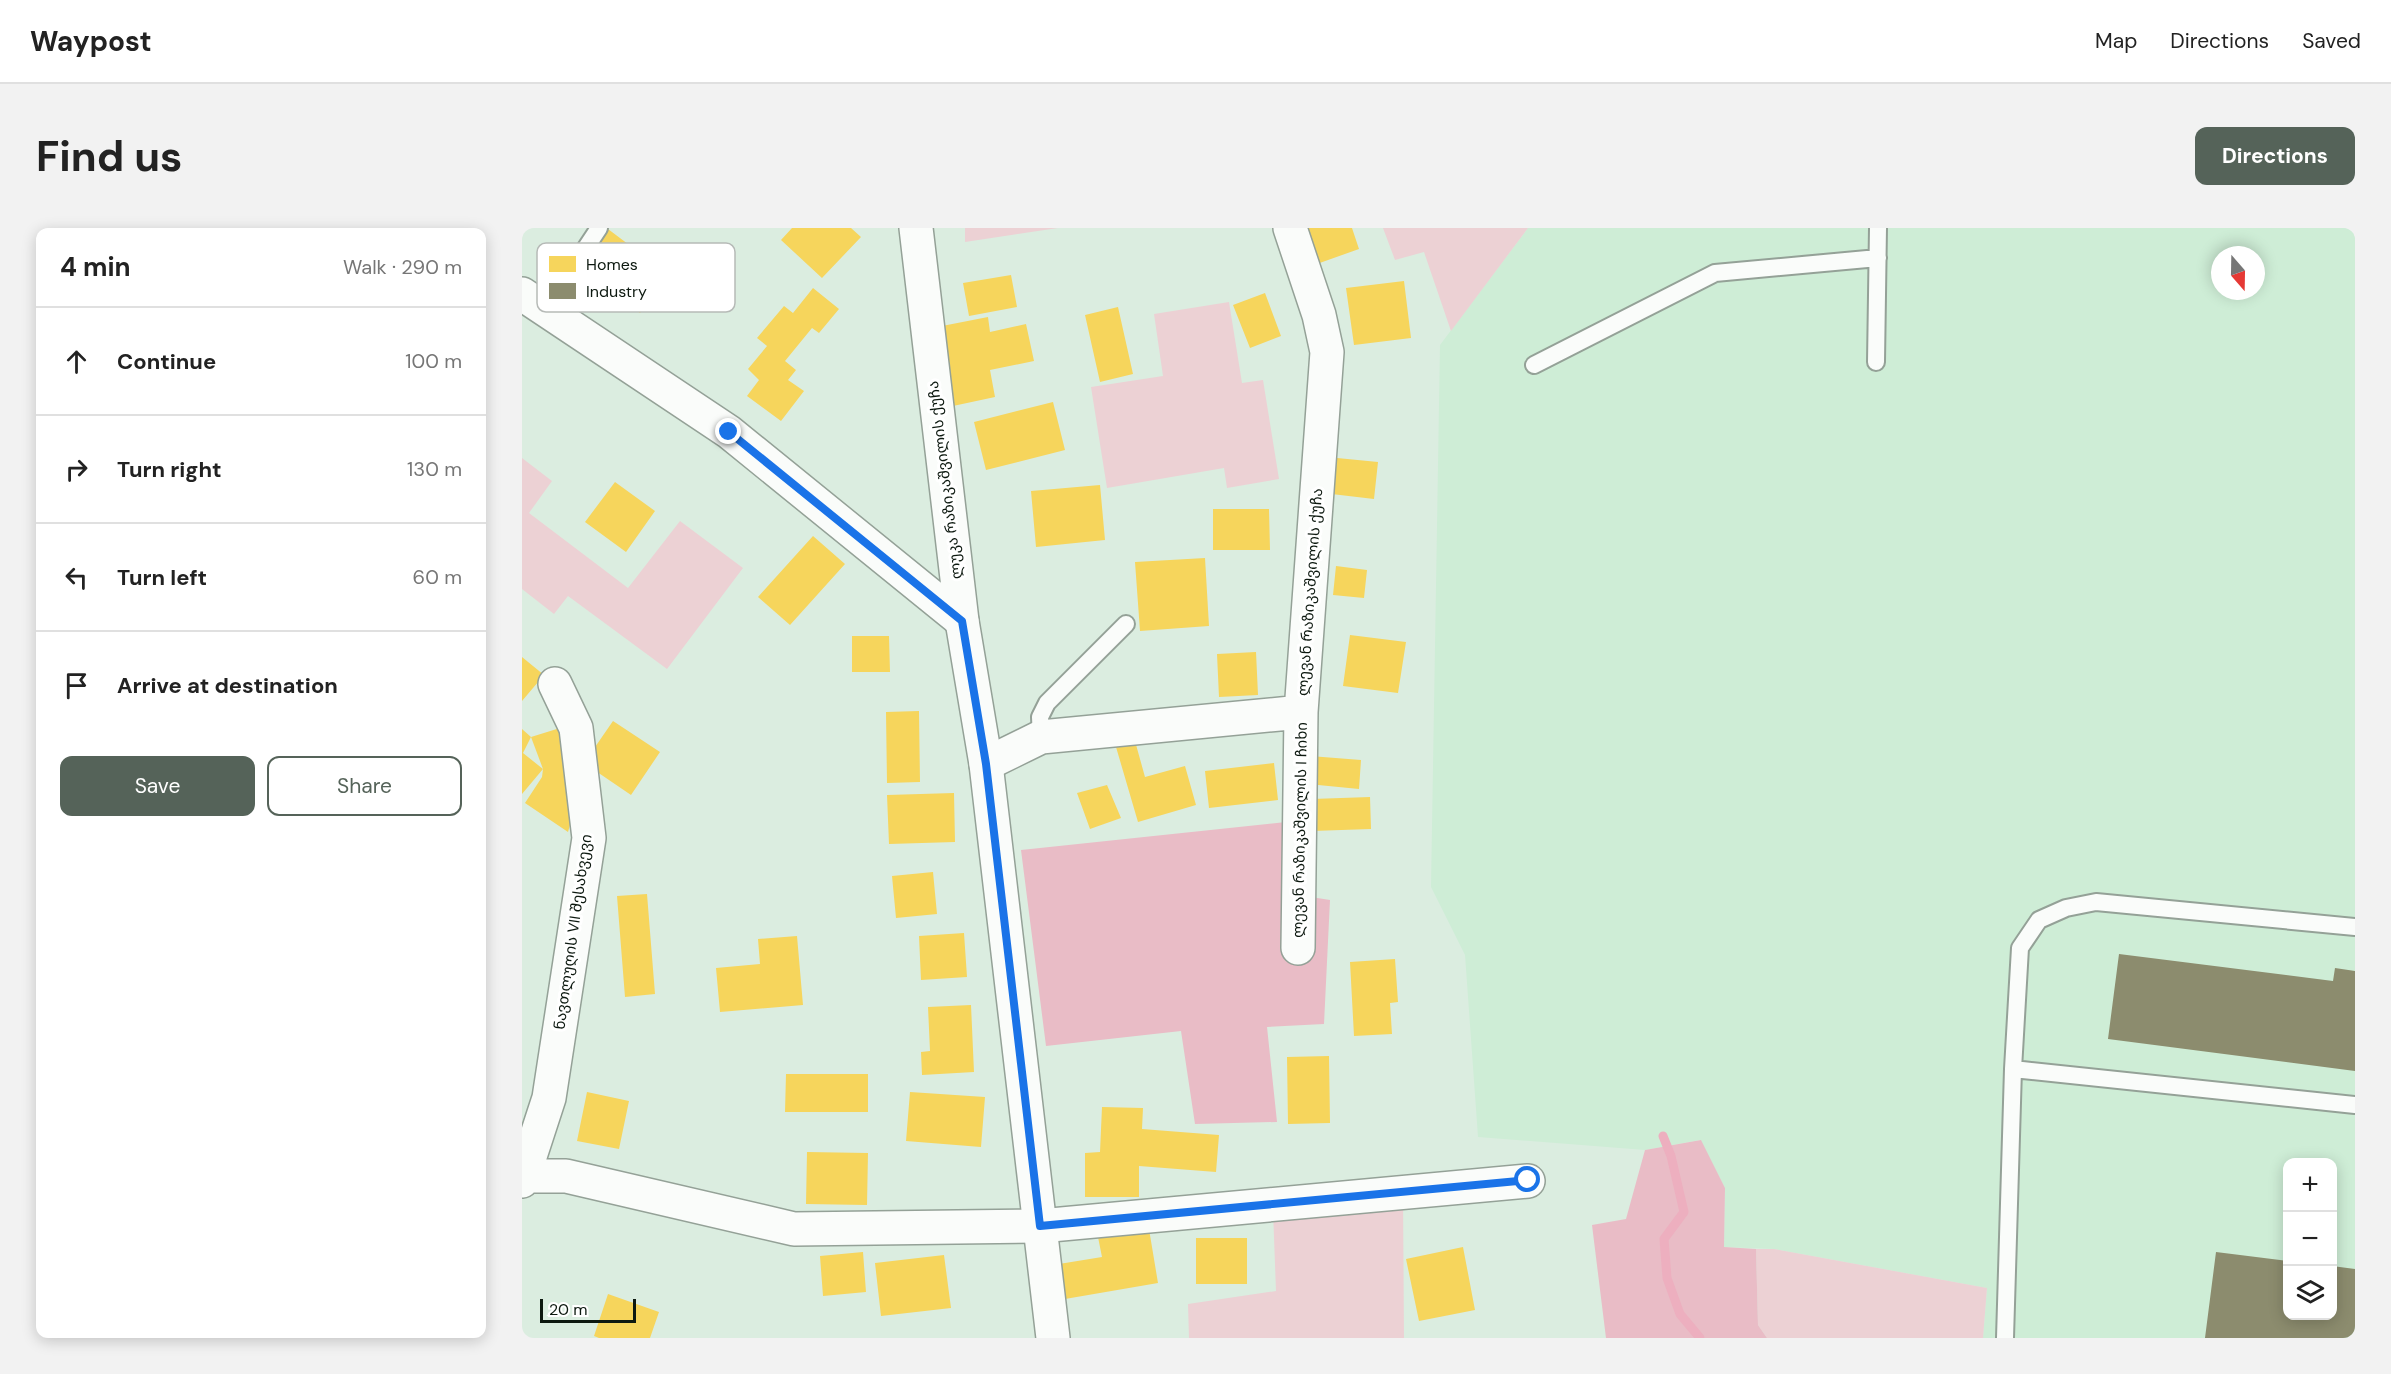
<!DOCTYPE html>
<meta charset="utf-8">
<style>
body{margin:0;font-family:"DM Sans","Noto Sans Georgian",sans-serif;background:#f2f2f2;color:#222}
.controls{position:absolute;right:18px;bottom:18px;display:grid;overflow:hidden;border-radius:12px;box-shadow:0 3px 15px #0003}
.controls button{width:54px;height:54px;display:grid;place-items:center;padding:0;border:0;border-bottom:2px solid #e0e0e0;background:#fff;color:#222;font:30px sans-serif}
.compass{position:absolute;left:1689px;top:18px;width:54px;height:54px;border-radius:50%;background:#fff;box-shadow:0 3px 15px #0003;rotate:160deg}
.scale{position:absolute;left:18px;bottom:15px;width:96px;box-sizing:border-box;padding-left:6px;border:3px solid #0d1910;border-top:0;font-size:16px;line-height:21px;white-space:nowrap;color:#0d1910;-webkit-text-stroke:4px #fff;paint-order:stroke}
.stop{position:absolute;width:18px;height:18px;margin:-14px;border:4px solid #1a73e8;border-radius:50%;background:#fff}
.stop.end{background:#1a73e8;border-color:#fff;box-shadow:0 2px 6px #0008}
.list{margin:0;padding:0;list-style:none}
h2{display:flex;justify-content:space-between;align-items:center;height:78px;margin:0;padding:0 24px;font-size:26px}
h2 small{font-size:20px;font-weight:400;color:#767676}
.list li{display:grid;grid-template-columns:39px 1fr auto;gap:18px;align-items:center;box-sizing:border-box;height:108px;padding:0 24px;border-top:2px solid #e0e0e0}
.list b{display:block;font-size:22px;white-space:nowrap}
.list em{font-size:20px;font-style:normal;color:#767676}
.actions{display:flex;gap:12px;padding:18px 24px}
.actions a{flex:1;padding:14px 0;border:2px solid #556359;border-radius:12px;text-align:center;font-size:21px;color:#556359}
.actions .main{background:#556359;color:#fff}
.icon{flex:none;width:33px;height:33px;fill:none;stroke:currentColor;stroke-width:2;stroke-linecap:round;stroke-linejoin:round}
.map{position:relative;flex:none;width:1833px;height:1110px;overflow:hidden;border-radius:12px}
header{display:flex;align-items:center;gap:36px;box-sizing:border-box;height:84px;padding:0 30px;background:#fff;border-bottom:2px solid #e0e0e0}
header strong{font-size:28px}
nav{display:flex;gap:33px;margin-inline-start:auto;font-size:21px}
.intro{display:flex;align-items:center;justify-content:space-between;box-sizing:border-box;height:144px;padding:0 36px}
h1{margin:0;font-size:42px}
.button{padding:15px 27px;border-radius:12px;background:#556359;color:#fff;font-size:21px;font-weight:700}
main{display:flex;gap:36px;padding:0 36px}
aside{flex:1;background:#fff;border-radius:12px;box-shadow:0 3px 15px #0003}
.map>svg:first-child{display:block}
.built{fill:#ceedd6;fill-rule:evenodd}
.green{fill:#ecd1d4}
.forest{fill:#e9bcc6}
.homes{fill:#f6d55c}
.industry{fill:#8c8c6e}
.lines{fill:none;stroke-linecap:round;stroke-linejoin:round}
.stream{stroke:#edafbf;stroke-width:9}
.lane-casing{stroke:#94a197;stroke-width:20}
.street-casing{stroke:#94a197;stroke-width:36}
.secondary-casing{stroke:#94a197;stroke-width:36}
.lane{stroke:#fafcfa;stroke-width:16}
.street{stroke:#fafcfa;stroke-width:33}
.secondary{stroke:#fafcfa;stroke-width:33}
.route{stroke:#1a73e8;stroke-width:8}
.labels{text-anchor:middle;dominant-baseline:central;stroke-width:6;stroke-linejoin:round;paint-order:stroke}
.street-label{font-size:15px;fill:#0d1910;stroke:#fff}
.key{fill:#fff;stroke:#b6bab7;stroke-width:1.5}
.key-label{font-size:16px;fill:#0d1910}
</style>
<header>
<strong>Waypost</strong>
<nav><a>Map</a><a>Directions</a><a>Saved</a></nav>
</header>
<div class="intro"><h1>Find us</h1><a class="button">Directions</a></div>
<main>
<aside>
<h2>4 min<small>Walk · 290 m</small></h2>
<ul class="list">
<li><svg class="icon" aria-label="ahead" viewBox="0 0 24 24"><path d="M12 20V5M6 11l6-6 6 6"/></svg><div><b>Continue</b></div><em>100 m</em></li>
<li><svg class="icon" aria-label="right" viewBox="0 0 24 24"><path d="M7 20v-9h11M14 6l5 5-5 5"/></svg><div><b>Turn right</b></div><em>130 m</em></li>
<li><svg class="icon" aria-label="left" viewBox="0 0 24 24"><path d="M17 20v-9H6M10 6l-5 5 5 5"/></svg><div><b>Turn left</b></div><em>60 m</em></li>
<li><svg class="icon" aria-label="arrive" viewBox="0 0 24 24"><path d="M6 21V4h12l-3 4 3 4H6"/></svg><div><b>Arrive at destination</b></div></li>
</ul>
<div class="actions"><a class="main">Save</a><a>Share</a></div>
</aside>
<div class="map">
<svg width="1833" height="1110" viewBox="0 0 1833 1110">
<rect width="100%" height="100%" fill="#dbede0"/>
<!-- built -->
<path class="built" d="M1006,0H1833V1110H1461L1465,1060L1252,1021L1202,1019L1203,960L1178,912L1123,922L956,909L943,727L909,659L918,117ZM1698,27H1734V63H1698ZM1766,934H1810V1088H1766Z"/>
<!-- green -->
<path class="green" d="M443,0H536L443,14Z
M861,0H1006L929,103L902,24L873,32Z
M707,74L720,155L741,152L757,251L705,260L702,240L585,260L569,159L641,148L632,86Z
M0,230L30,253L7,285L106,360L158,293L221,340L145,441L46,368L32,386L0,361Z
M881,969L882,1110H667L666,1076L754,1063L751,982Z
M1234,1021H1252L1465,1060L1461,1110H1245L1236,1097Z"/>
<!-- forest -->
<path class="forest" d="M773,593L789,669L808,672L802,796L745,799L755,894L673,896L659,803L524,818L499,622Z
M1179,912L1203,960L1202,1019L1234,1021L1236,1097L1245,1110H1084L1070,997L1104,991L1123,922Z"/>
<!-- homes -->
<path class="homes" d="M270,0H329L339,9L300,50L259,12Z
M779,0H830L837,21L792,37Z
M86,1L147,47L118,85L57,39Z
M489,47L495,79L447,88L441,55Z
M882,53L889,110L832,117L824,60Z
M291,60L317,81L297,105L290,100L263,133L274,142L266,152L282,163L259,193L225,168L237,152L226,141L245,118L235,110L262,78L271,85Z
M743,65L759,108L728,120L711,77Z
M596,79L611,146L578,154L563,87Z
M466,89L468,104L504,96L512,133L468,142L473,169L431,178L415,99Z
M531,174L543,222L464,242L452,194Z
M805,229L856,234L852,271L801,265Z
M93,254L133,283L104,324L63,294Z
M578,257L583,312L514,319L509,263Z
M691,281H747L748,322H691Z
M291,308L323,336L268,397L236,369Z
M683,330L687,398L618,403L613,334Z
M814,338L845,342L842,370L811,367Z
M828,407L884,414L876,465L821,458Z
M330,408H367L368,444H330Z
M734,424L736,467L697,469L695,426Z
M0,429L22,447L0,473Z
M397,483L398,554L365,555L364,484Z
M91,493L138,524L109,567L62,535Z
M38,500L57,565L46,604L3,575L20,549L21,541L9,509Z
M0,501L9,509L1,525L21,541L0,566Z
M613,513L623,549L663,538L674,577L616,594L594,519Z
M788,528L839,532L837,561L786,556Z
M752,535L756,572L687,580L683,543Z
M585,557L599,590L568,601L555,565Z
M432,565L433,614L367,616L365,567Z
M848,569L849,601L790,603V571Z
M411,644L415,686L374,690L370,648Z
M125,666L133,766L103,769L95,668Z
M442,705L445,749L399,752L397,708Z
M275,708L281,777L198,784L194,740L238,736L236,711Z
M873,731L876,774L868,775L870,806L832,808L828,734Z
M449,777L452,844L400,847L399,824L408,823L406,779Z
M807,828L808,895L766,896L765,829Z
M264,846H346V884H263Z
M65,864L107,873L97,921L55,913Z
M388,864L463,869L459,919L384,913Z
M580,879L621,880L620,901L697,907L694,944L617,938V969H563V925L578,924Z
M285,924L346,925L345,977L284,976Z
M626,995L636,1055L543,1071L537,1036L580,1029L575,1004Z
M674,1010H725V1056H674Z
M941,1019L953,1082L897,1093L884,1031Z
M341,1024L344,1064L301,1068L298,1028Z
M422,1027L429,1080L359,1088L353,1035Z
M86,1066L137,1084L128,1110H77L72,1108Z"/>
<!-- industry -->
<path class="industry" d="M1597,726L1811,753L1813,740L1833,743V843L1586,811Z
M1694,1024L1766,1033V1088H1810V1038L1833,1041V1110H1683Z"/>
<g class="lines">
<!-- stream -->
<path class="stream" d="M1141,908L1149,928L1162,984L1142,1011L1145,1050L1158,1086L1178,1110"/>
<!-- lane casing -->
<g class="lane-casing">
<path id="lane" d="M24,80L77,0
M1354,134L1356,0
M1012,137L1193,45L1356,30
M519,509L518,489L525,475L604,396
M1491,841L1833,877
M1483,1110L1491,841L1498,720L1517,692L1544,680L1574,674L1833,699"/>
</g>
<!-- street casing -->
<g class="street-casing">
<path id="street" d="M768,0L797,87L805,124L779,484L776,720
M0,66L207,204L440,393
M464,536L519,509L779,484
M0,948H44L272,1001L518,998L1006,953
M0,953L27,870L67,610L54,500L33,456"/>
</g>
<!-- secondary casing -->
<g class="secondary-casing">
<path id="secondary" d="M394,0L440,393L464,536L531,1110"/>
</g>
<!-- lane -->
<use href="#lane" class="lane"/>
<!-- street -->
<use href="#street" class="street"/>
<!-- secondary -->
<use href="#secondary" class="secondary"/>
</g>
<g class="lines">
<!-- route -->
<path class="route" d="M207,204L440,393L464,536L518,998L1006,952"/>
</g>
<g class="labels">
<!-- street labels -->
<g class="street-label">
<text transform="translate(423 252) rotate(-97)">ლუკა რაზიკაშვილის ქუჩა</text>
<text transform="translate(788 364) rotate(-86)">ლევან რაზიკაშვილის ქუჩა</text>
<text transform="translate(778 602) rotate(-89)">ლევან რაზიკაშვილის I ჩიხი</text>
<text transform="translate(51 704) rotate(-82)">ნავთლუღის VII შესახვევი</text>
</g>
</g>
<!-- legend -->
<rect x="15" y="15" width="198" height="69" rx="9" class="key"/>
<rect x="27" y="28" width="27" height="16" fill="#f6d55c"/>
<rect x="27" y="55" width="27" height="16" fill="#8c8c6e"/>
<g class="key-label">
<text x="64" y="42">Homes</text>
<text x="64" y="69">Industry</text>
</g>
</svg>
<div class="controls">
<button>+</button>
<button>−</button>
<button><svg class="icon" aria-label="layers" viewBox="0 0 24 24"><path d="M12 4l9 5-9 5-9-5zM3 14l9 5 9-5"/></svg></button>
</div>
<svg class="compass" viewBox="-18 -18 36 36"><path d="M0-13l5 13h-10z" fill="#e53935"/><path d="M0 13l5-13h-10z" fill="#767676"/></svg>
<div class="scale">20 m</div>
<div class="stop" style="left:1006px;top:952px"></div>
<div class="stop end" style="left:207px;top:204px"></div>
</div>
</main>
